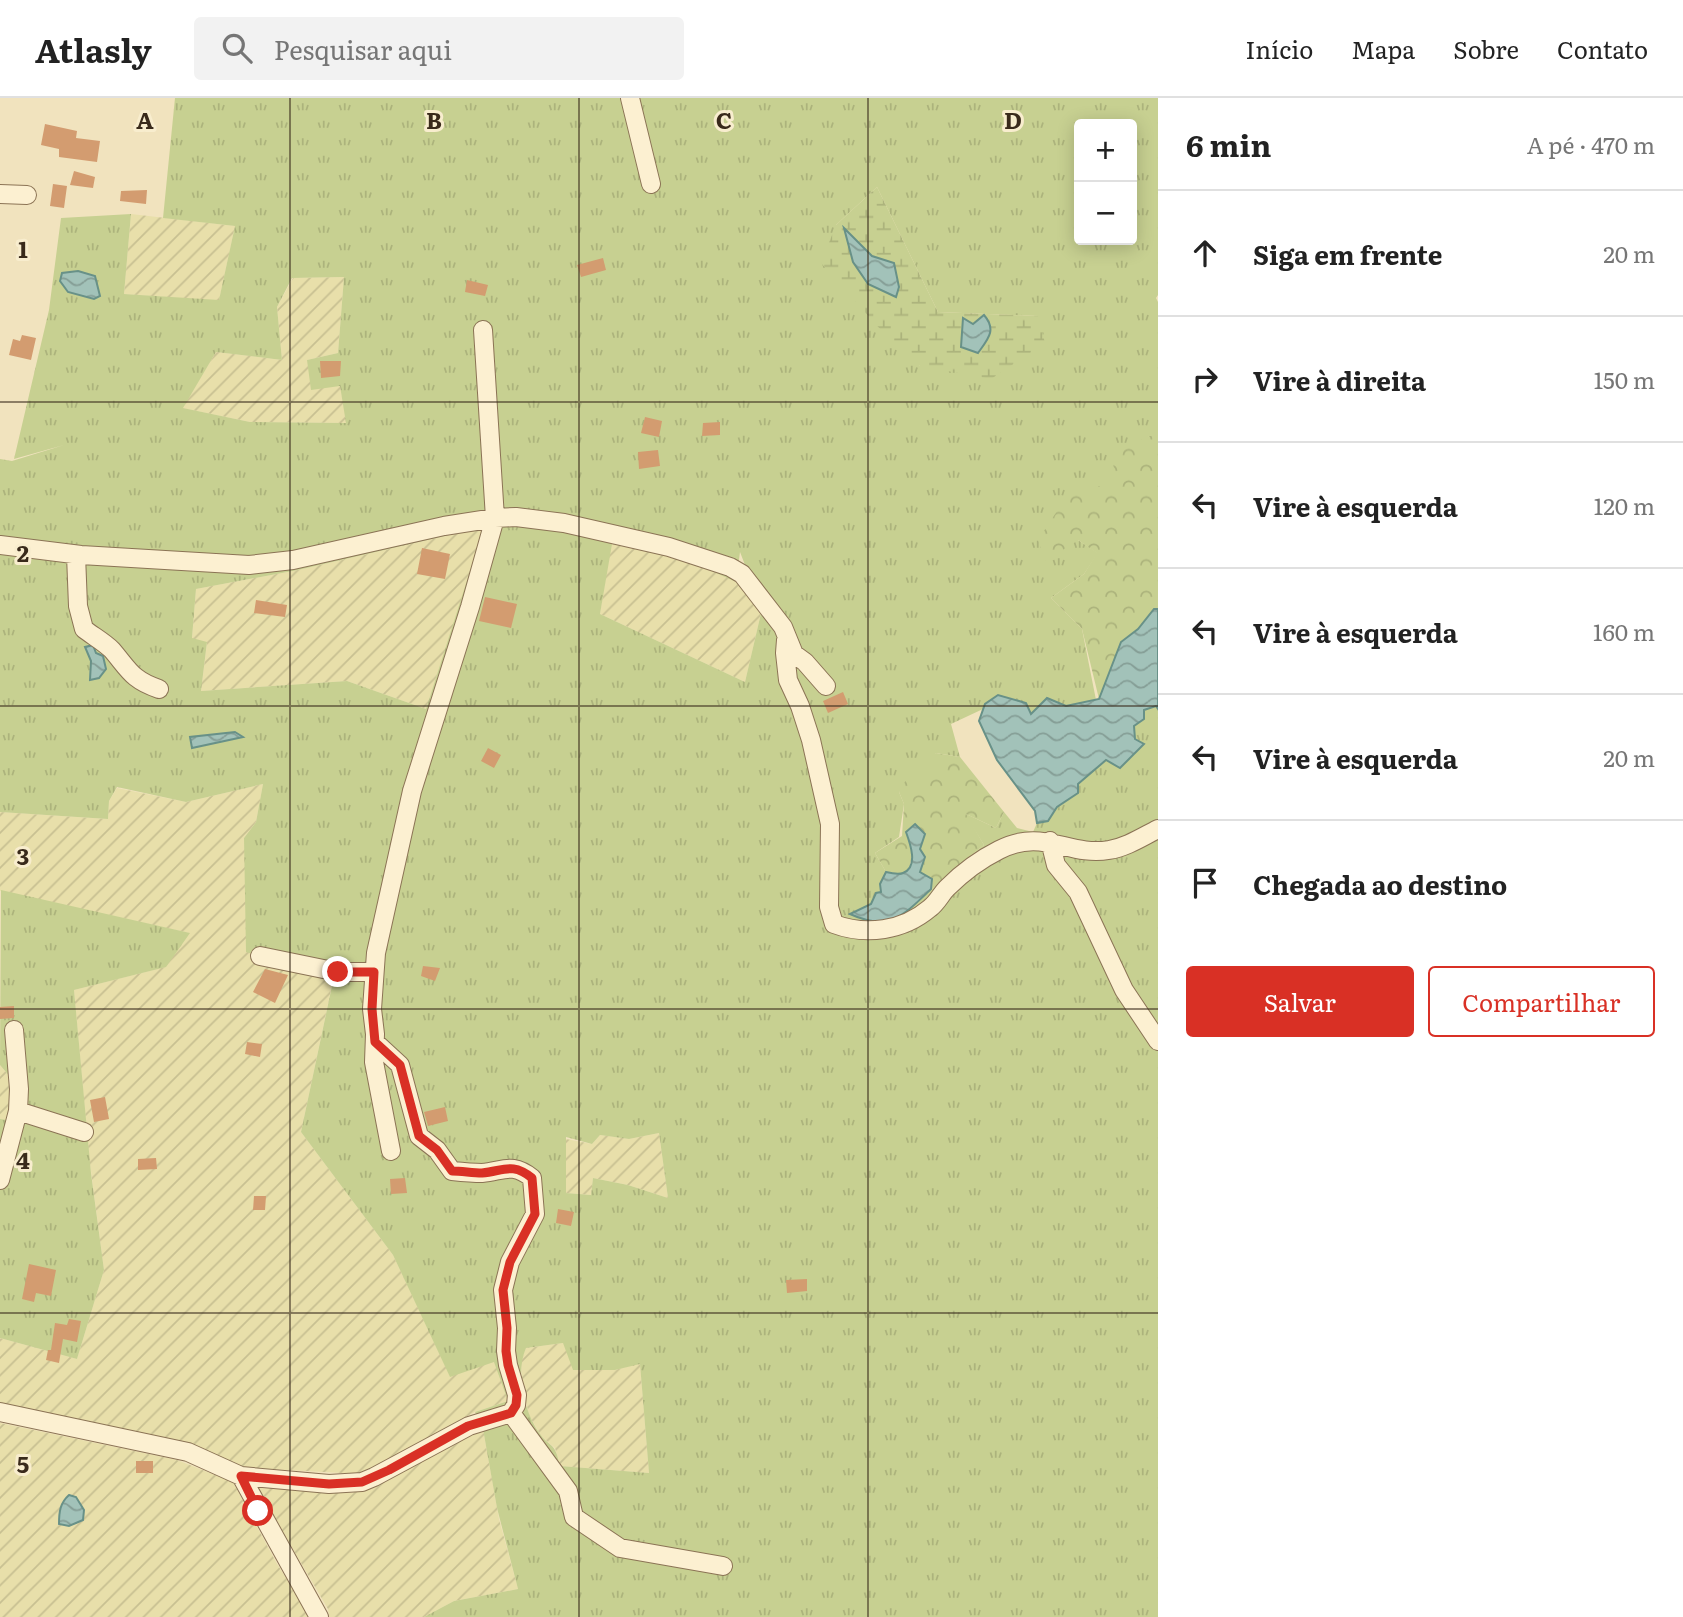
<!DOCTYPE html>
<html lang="pt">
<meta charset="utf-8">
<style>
body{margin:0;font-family:Literata,serif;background:#f2f2f2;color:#222}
.controls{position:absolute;right:21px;top:21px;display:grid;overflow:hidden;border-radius:7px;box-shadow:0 4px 18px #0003}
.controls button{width:63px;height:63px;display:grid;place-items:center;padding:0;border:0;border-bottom:2px solid #e0e0e0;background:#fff;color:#222;font:35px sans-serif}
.stop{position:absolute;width:21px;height:21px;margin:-16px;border:5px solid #d93025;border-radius:50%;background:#fff}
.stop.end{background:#d93025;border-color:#fff;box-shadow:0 2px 7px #0008}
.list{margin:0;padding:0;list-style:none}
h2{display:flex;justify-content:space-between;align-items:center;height:91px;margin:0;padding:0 28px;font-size:30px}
h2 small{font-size:23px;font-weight:400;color:#767676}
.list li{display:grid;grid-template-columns:46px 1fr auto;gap:21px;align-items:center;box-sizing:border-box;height:126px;padding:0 28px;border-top:2px solid #e0e0e0}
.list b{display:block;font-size:26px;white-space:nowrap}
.list em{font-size:23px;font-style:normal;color:#767676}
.actions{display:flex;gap:14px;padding:21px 28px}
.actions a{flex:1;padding:16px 0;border:2px solid #d93025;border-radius:7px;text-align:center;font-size:24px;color:#d93025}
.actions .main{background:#d93025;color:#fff}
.icon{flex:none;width:38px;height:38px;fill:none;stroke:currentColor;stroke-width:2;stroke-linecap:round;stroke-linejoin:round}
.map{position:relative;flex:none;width:1158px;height:1519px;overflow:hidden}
header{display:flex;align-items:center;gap:42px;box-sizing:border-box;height:98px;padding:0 35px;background:#fff;border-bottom:2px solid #e0e0e0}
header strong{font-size:33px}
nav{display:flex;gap:38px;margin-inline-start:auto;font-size:24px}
.search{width:490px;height:63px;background:#f2f2f2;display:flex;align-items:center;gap:18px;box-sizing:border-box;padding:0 24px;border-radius:7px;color:#767676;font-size:26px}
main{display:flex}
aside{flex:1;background:#fff}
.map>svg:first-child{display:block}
.farmland{fill:url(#farmland-furrows)}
.grass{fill:url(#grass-tufts);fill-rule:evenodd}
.forest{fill:url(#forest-crowns)}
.wetland{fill:url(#wetland-marsh)}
.water{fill:url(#water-waves);stroke:#689188;stroke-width:2}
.building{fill:#d39c70}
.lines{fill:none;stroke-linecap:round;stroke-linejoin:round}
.minor-casing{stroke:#8b7355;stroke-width:20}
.minor{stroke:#fcf0d1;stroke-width:18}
.route{stroke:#d93025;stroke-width:9}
.grid{fill:none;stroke:#392a1b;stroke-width:2;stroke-opacity:0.55}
.grid-label{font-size:23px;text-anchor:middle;font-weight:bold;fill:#392a1b;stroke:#f8edce;stroke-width:6;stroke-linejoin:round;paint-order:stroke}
</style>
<header>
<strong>Atlasly</strong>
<div class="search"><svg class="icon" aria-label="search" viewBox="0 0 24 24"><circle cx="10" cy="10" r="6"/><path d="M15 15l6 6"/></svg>Pesquisar aqui</div>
<nav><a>Início</a><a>Mapa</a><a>Sobre</a><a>Contato</a></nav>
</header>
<main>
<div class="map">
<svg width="1158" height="1519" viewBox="0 0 1158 1519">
<defs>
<pattern id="farmland-furrows" width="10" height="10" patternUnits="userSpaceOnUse" patternTransform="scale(1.75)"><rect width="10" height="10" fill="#e8dfaa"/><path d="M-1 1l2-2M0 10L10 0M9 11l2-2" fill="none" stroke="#c8c092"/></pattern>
<pattern id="grass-tufts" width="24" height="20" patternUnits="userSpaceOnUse" patternTransform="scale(1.75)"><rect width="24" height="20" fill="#c7d091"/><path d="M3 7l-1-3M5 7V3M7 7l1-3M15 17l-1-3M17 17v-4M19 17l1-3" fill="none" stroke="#acb37c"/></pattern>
<pattern id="forest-crowns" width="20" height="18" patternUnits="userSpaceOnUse" patternTransform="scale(1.75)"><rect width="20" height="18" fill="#c7d091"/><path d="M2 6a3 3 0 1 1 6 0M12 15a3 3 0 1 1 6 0" fill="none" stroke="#acb37c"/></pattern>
<pattern id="wetland-marsh" width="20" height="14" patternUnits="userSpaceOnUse" patternTransform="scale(1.75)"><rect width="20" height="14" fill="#c7d091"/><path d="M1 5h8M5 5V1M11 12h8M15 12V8" fill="none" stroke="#acb37c"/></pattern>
<pattern id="water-waves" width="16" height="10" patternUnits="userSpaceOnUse" patternTransform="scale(1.75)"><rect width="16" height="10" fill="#a2c2b9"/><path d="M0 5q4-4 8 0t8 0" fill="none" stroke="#859e96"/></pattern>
</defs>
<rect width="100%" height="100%" fill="#f1e3be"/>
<!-- farmland -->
<path class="farmland" d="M131,116L235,128L219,203L124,196Z
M344,179L338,255L307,262L340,288L347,325L250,324L182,310L216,254L282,262L277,209L293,180Z
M485,429L426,611L347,583L201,593L207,545L192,541L196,491L298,472Z
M611,446L677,457L744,485L762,511L745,584L600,516Z
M263,686L256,724L244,740L333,882L301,1034L393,1157L450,1278L495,1263L508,1303L475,1314L361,1376L248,1370L0,1305V1240L77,1261L104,1172L89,1058L74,892L165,869L189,835L0,793V714L108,721L109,703L117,690L186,704Z
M0,967L11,980L7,1023L0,1021Z
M659,1035L668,1100L628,1087L593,1080L591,1097L566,1095V1041L592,1046L600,1037L629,1041Z
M563,1245L615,1272L640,1265L649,1375L560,1368L555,1350L541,1338L529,1317L522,1287L521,1262L526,1250Z
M0,1325L177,1362L233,1384L276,1464L310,1519H0Z
M483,1331L499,1421L518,1491L454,1503L424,1519H329L328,1511L256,1388L352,1395Z"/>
<!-- grass -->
<path class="grass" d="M175,0H1158V197L1156,200L1158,204V338H1149L1078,442L1098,455L1084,476L1051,500L1082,531L1096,602L1030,616L985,605L983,611L951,626L960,659L936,655L926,679L899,694L904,706L899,739L875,755L886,774L880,786L881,794L876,795L871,806L850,816L919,802L931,791L952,781L965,762L984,747L964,715L996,730L1004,714L1017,730L1033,734L1037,725L1048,723L1057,709L1078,695V686L1106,662L1120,669L1143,646L1135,641L1134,628L1144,612L1156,608L1158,611V1519H424L454,1503L518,1491L497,1410L483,1331L475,1314L508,1303L494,1264L450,1279L393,1157L301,1034L333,883L246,854L244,740L256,724L263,686L186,704L117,689L109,703L108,721L0,714V361L12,363L64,347L14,361L49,212L61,120L131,116L124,196L219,202L235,128L163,120ZM1079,26H1132V142H1079ZM877,89L938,214L1038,218L920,268L836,127ZM344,179L338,255L307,262L311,292L340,288L346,325L250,324L183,310L216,254L282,262L277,209L292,180ZM484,429L426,611L347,583L201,593L207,544L192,540L196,491L298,472ZM612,446L677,457L736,484L740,454L762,511L745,584L600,516ZM659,1035L668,1100L628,1087L593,1080L591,1097L566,1095V1039L592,1046L600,1037L629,1041ZM563,1245L573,1272H615L640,1266L649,1375L560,1368C558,1361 557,1353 552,1348C548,1344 543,1341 540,1336C524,1314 515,1275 526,1250Z
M1,792L190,835L166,869L74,892L91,1075L104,1172L77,1261L0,1240V1021L7,1022L11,980L0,967Z"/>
<!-- forest -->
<path class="forest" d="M1149,338H1158V511H1154L1138,531L1121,544L1099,601L1082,531L1051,500L1084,476L1097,455L1078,442L1046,463L1038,442L1071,392L1116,386L1112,357Z
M936,655L960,659L1004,714L996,730L966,716L984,747L965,762L952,781L931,791L932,781L920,774L925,759L913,754L909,771L902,776L886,774L875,755L902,738L904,706L899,694L910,675L926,679V667Z"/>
<!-- wetland -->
<path class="wetland" d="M877,89L938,214L1038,218L1045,245L991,281L920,268L889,241L821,165L836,127Z"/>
<!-- water -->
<path class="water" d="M844,130L872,158L894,165L899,189L896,199L868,186L853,164Z
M78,173L95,178L100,198L94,201L68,194L60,183L62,175Z
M984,217C997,232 988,241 978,255L961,249L963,220L973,226Z
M1154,511H1158V611L1156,608L1144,612V621L1134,628L1135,641L1144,646L1120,670L1106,662L1078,686V695L1057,709L1048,723L1037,725L1035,713L997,662L979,623L985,606L998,597L1026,605L1031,616L1047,600L1066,608L1099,601L1121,544L1138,531Z
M93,547L96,555L103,558L106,571L99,580L90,582L91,563L85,549Z
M235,634L243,639L192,650L190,639Z
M915,726L925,736L920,751L925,759L920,774L932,781L931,791C903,818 889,834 850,816L871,806L876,795L881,794L880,786L886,774C890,775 898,777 903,775C919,769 910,745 906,734Z
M69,1397L76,1399L84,1412L83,1422L69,1428L59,1426C59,1414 60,1405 69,1397Z"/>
<!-- building -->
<path class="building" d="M45,26L77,33L76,40L100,43L97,64L59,59V51L41,47Z
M74,73L95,79L93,90L70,87Z
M53,86L67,88L64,110L50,108Z
M147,92L146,106L120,103L121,93Z
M603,160L606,172L581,179L577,167Z
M467,182L488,187L485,198L465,194Z
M22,237L36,240L31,262L9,257L13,241L20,243Z
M320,263H341L340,278L321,280Z
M645,319L662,323L659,339L641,335Z
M720,324V337L702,338L703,325Z
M658,352L660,368L639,371L638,354Z
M422,450L450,456L445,481L417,476Z
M485,499L517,506L511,530L479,523Z
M256,502L287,507L285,519L254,515Z
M843,594L848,606L828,615L823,603Z
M488,650L501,657L494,670L481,663Z
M423,868L440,870L435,883L421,878Z
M265,871L288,877L275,905L253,894Z
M14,908V920L0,921V909Z
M247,944L262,946L260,959L245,956Z
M105,999L109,1021L94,1024L90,1002Z
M445,1009L448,1023L428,1028L424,1014Z
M156,1060L157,1071L138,1072V1061Z
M405,1080L407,1095L391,1096L390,1081Z
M254,1098H266L265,1112H253Z
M558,1111L574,1114L571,1128L556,1125Z
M29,1166L56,1172L51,1198L36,1195L34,1204L22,1201Z
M807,1181V1193L787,1195L786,1182Z
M69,1221L81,1223L77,1244L63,1241L59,1265L46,1262L48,1252H51L55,1225L67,1227Z
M136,1363H153V1375H136Z"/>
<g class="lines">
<!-- minor casing -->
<g class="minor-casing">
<path id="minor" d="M630,0L651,86
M0,96L27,97
M0,447L81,457L249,467L293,462L444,428L495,420L516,419L564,425L669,449L730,469L742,476L783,529L794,556L805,564L826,588
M76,457L78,508L84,531C93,538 104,544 112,552C129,572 132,582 159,591
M786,542L785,555L788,582L800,608L811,642L830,726L829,809L834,826C866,838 903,833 930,810C937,805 941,796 947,790C962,775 981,761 999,752C1043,729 1068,759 1109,752C1127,749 1142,739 1158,731
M1050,743L1056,767L1078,794L1124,892L1158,943
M260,858L338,874H374
M14,932L19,991L18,1013
M391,1053L374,964L375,936L372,911L376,855L412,693L470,509L495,420L483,232
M0,1082L18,1013L84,1034
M0,1314L188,1354L241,1378L329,1386L362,1384L374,1379L469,1328L511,1315L516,1307L517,1297L508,1267L506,1253L507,1230L503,1192L510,1164L535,1116L532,1080C512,1064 504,1073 482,1075C472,1075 462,1074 452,1073L437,1052L419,1038L400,967L375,944
M511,1315L568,1393L574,1419L620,1450L723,1468
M241,1378L319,1519"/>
</g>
<!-- minor -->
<use href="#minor" class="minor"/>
</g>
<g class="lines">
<!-- route -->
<path class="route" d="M258,1413L241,1378L329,1386L362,1384L389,1372L468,1328L511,1315L516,1307L517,1297L508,1267L506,1253L507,1230L503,1192L510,1164L535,1116L532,1080C512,1064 504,1073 482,1075C472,1075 462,1073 452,1073L437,1052L419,1038L400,967L375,944L372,911L374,874H338"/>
</g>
<!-- grid -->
<path class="grid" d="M290,0V1519M579,0V1519M868,0V1519M0,304H1158M0,608H1158M0,911H1158M0,1215H1158"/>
<g class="grid-label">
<text x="145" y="31">A</text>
<text x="434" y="31">B</text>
<text x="724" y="31">C</text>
<text x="1013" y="31">D</text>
<text x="23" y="160">1</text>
<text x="23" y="464">2</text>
<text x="23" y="767">3</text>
<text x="23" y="1071">4</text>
<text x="23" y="1375">5</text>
</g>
</svg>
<div class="controls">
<button>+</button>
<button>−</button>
</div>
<div class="stop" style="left:258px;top:1413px"></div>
<div class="stop end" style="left:338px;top:874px"></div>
</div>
<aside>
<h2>6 min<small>A pé · 470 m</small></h2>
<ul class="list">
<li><svg class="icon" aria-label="ahead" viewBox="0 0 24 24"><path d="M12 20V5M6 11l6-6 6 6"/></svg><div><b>Siga em frente</b></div><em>20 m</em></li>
<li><svg class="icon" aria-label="right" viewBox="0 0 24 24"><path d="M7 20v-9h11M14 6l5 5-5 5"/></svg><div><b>Vire à direita</b></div><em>150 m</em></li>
<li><svg class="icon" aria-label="left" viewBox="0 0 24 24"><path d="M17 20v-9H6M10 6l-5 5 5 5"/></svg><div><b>Vire à esquerda</b></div><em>120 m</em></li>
<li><svg class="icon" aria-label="left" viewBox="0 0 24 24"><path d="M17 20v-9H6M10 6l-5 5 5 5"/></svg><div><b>Vire à esquerda</b></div><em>160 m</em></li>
<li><svg class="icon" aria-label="left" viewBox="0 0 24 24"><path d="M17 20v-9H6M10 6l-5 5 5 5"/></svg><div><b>Vire à esquerda</b></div><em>20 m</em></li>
<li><svg class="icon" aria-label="arrive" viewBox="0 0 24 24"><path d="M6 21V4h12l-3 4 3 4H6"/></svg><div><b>Chegada ao destino</b></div></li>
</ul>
<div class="actions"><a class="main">Salvar</a><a>Compartilhar</a></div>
</aside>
</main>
